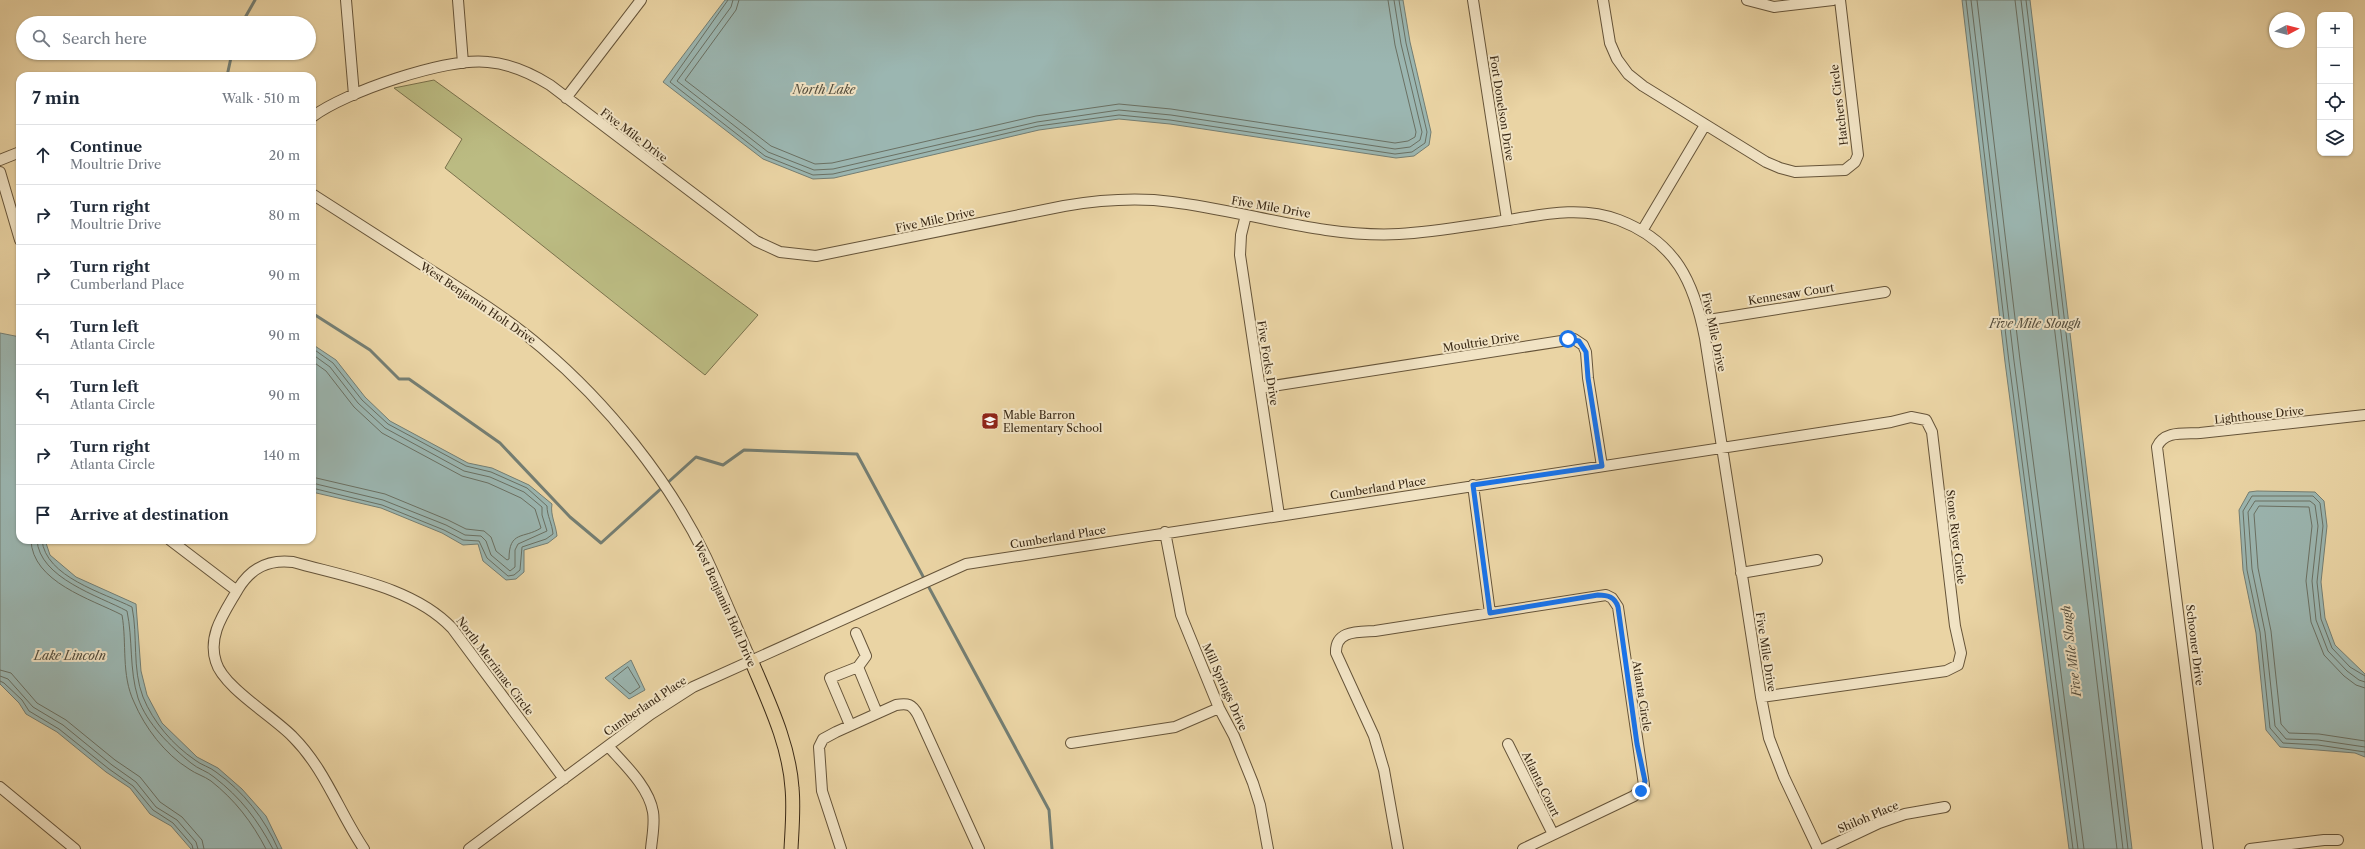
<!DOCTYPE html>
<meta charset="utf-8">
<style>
body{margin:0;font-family:"Libre Caslon Text",serif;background:#f2f2f3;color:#1f2937}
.controls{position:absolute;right:12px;top:12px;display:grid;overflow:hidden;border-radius:8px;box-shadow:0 1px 3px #0004}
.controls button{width:36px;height:36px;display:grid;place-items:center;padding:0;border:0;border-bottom:1px solid #e0e1e3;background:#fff;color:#1f2937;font:20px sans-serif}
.compass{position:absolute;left:2269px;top:12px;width:36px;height:36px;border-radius:50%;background:#fff;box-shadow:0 1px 3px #0004;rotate:83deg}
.stop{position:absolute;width:12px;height:12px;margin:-9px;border:3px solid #1a73e8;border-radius:50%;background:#fff}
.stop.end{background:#1a73e8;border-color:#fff;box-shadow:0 1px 4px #0008}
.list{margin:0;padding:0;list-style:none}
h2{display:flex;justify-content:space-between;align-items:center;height:52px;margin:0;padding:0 16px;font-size:17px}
h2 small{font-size:13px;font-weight:400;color:#747a83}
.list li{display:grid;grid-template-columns:26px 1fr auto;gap:12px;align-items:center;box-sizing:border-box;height:60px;padding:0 16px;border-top:1px solid #e0e1e3}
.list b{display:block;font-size:15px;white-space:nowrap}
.list p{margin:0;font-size:13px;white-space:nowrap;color:#747a83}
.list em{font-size:13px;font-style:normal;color:#747a83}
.icon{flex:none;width:22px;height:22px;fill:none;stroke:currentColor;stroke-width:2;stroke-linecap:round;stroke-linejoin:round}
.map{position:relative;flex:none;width:2365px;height:849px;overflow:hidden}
.search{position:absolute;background:#fff;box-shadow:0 1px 3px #0004;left:16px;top:16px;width:300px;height:44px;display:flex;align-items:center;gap:10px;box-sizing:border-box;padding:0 14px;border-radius:22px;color:#747a83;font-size:15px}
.panel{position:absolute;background:#fff;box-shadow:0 1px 3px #0004;left:16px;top:72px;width:300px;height:472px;border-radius:12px}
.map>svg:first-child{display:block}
.green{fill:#bbbb82;stroke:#7a724c}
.water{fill:#9bb6b1;stroke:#747e73}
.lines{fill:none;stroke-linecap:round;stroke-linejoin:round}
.shore{stroke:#6a7063;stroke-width:1}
.stream{stroke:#747e73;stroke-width:3}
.minor-casing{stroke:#665439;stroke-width:12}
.major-casing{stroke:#3a2915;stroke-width:15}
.minor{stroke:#f1e3c4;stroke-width:10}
.major{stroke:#ead4a4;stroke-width:13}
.route{stroke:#1a73e8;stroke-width:5}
.labels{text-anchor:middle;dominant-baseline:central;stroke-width:4;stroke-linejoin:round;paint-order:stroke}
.street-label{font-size:11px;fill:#3a2915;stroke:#f1e3c4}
.poi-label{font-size:11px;fill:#3a2915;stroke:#f1e3c4;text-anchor:start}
.water-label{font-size:12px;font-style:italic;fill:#524c3c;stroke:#f1e3c4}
</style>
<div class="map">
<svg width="2365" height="849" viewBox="0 0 2365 849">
<rect width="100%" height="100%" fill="#ead4a4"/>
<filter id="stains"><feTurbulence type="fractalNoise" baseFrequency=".005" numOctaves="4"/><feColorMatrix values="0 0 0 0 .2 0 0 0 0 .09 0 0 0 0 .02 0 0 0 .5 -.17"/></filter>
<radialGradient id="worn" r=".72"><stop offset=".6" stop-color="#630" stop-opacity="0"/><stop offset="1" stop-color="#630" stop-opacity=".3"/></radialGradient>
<!-- green -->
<path class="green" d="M434,80L758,315L705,375L445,168L462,139L394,88Z"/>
<!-- water -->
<path class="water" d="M725,0H1403L1410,42L1431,132L1429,145L1414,156L1396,158L1170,124L1119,119L1039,130L834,178L813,179L763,159L663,82Z
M1962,0H2030L2132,849H2069L2005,362Z
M0,333L20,337V540H45L50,555L76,577L136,604L141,671L147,695L162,723L197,757L218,768L242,789L266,816L282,849H191L171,826L150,814L130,788L106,772L57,732L26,714L19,703L0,684Z
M312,344L336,360L365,397L390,421L468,463L492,468L529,485L552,504C550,515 556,525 557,536L548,543L524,550V572L516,579L506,580L483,561L478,544L463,545L442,533L381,508L312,492Z
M2257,491L2315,492L2324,501L2327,526L2321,582L2325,618L2335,645L2365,674V757L2355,753L2280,747L2266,730L2256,633L2243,570L2239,510L2249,492Z
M631,660L645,690L629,699L605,678Z"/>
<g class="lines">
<!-- shore -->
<path class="shore" d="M728,0L670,82L765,156L813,175L833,174L1038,126L1119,115L1170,120L1395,154L1412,152L1425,143L1427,132L1406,43L1399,0
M733,0L731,7L677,81L768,152L814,170L833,169L1037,122L1119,110L1171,115L1395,149L1410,147L1420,140L1422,132L1401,44L1394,0
M739,0L736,10L685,80L771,146L815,164L832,163L1036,116L1119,104L1171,109L1395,143L1408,141L1415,137L1416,132L1395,45L1388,0
M1966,0L2009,362L2073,849
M1971,0L2014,361L2078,849
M1977,0L2020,360L2084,849
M2015,0L2117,849
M2021,0L2123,849
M2026,0L2128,849
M312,348L333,363L362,400L388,424L466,466L491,472L527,488L547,506C547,516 552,523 553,534L546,539L522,547L520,570L514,575L508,576L487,558L479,541L463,540L444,530L382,505L312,488
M312,354L330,367L358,403L385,428L464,471L490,477L524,492L542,507V515L547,531L518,544L515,550V567L510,571L491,555L486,541L481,536L465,535L446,525L383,500L312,483
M312,361L326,371L354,407L382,433L462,476L488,483L521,498L535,509L541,528C524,539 509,530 509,559L507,560L496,551L491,537L484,531L466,529L448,520L385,494L312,477
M31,540C32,582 91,599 122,615C127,643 121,675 134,702C145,728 165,754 189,769C196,774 204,776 211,781C235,800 252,822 266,849
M37,540C39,578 99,596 127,611C133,639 129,669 138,698C147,724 170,746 191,763C198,769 207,771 214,777C241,798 257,819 273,849
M42,540C45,577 104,593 132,607C138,636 132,669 143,697C153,722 173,745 195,760C201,765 210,767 216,772C243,791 265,819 278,849
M628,667L640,687L630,694L613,679Z
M0,670L11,673L37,703L66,720L115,760L140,777L160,802L182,817L202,840L204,849
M0,676L8,679L33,707L63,725L112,765L136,782L156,807L177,820L196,842L198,849
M2365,676L2350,667L2332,648L2321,619L2317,582L2323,526L2320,503L2313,496H2252L2243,511L2247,570L2260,632L2270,728L2283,743L2318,745L2365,752
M0,681L4,683L22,700L29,711L59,729L109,769L133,786L153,810L173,823L192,845L193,849
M2365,682L2359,680L2347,671L2328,651L2316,620L2312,581L2318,526L2315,505L2310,501H2255L2248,512L2252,569L2265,632L2275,726L2286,739L2318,740L2365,747
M2365,688L2356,685L2344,676L2324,655L2311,622L2306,581L2312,526L2309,507L2259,506L2254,514L2258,568L2271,631L2281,724L2289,733L2319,734L2365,741"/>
<!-- stream -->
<path class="stream" d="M242,23L255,0
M227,76L232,53
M312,313L370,350L399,379H409L500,443L570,517L601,543L696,457L723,465L744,450L857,454L1049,810L1052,849"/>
<!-- minor casing -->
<g class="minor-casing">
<path id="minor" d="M346,0L354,95
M458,0L463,63
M1473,0L1507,220
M1603,0L1610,43L1617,59L1628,74L1643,86L1766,162L1780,168L1795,172L1845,170L1855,162L1858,155L1840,0
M1747,0L1774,7L1833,0
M566,98L641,0
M312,117C345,92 447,57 488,62C511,64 531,73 550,85L756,241L780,252L816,256L1064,206C1100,200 1135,197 1172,202C1246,211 1323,238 1399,234C1436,232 1472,225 1509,220C1545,214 1583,206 1619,220C1676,242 1694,282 1705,338L1761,697L1769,738L1784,777L1818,849
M0,160L20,152
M0,172L20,240
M312,194C351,219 390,244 429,269C467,293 507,318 542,348C607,403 669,480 706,557C722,591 736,626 751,660
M1246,215L1241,235L1240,255L1279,515
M1642,231L1705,125
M1702,321L1885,292
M1260,388L1574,339L1583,345L1586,352L1588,378L1602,466
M1473,485L1490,613
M1165,532L1181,615L1219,708L1234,736L1253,783L1260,805L1268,849
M170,540L237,591
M1741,573L1817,560
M856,633L866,656L858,667
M850,725L830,678L858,667L877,713
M1071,743L1175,727L1219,708
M1508,744L1553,834
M608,746C624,764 649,787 653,812C655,824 652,837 651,849
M0,787L75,849
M364,849C339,812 325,769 293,737C274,717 223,687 216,662C207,635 225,612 238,589C251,568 268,559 293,562C346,577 413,587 452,628L564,779
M469,849L651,714L693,687L966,564L1891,422L1911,417L1926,420L1932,432L1955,626L1961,653L1958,665L1946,671L1761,697
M841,849L822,791L819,747L823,739L836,732L896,705C908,703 912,704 918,715L979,849
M1398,849L1384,770L1374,736L1336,653C1335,630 1358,632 1375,631L1606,595L1612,598L1618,607L1644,785L1634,796L1523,849
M1824,849L1879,823L1905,814L1945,807
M2208,849L2157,447C2164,430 2185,434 2200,433L2365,415
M2250,849L2324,840H2338"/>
</g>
<!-- major casing -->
<g class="major-casing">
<path id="major" d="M751,660C768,701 789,743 792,788C794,808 792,829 791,849"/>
</g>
<!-- minor -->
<use href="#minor" class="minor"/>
<!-- major -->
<use href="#major" class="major"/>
</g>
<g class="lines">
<!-- route -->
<path class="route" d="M1568,339L1579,341L1586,352L1588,378L1602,466L1473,485L1490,613L1598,595C1608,595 1615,597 1618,607L1637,744L1645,781L1641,791"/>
</g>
<!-- icons -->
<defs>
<g id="school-square" transform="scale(0.9)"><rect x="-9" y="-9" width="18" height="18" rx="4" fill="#8f2418" stroke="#f1e3c4"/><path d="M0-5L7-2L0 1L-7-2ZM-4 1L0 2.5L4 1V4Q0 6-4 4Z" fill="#fff"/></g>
</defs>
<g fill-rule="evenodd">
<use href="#school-square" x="990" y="421"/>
</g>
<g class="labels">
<!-- street labels -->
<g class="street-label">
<text transform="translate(1839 105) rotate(-97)">Hatchers Circle</text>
<text transform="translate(1502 108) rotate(81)">Fort Donelson Drive</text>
<text transform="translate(634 135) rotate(37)">Five Mile Drive</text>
<text transform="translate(1271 207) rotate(10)">Five Mile Drive</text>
<text transform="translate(935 220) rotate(-12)">Five Mile Drive</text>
<text transform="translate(1791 294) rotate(-9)">Kennesaw Court</text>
<text transform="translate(478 303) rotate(34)">West Benjamin Holt Drive</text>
<text transform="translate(1714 332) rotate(78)">Five Mile Drive</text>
<text transform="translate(1481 342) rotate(-9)">Moultrie Drive</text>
<text transform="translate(1268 363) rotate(81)">Five Forks Drive</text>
<text transform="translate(2259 415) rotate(-6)">Lighthouse Drive</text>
<text transform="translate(1378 488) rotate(-9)">Cumberland Place</text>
<text transform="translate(1058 537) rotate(-9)">Cumberland Place</text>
<text transform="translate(1956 537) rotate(83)">Stone River Circle</text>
<text transform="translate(725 604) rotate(66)">West Benjamin Holt Drive</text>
<text transform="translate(2195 645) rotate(83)">Schooner Drive</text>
<text transform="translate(1766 652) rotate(81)">Five Mile Drive</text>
<text transform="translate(495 666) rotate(53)">North Merrimac Circle</text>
<text transform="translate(1225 687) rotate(66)">Mill Springs Drive</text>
<text transform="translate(1642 696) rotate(81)">Atlanta Circle</text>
<text transform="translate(645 706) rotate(-34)">Cumberland Place</text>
<text transform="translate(1541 784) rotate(64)">Atlanta Court</text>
<text transform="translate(1868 817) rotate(-23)">Shiloh Place</text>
</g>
<!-- poi labels -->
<g class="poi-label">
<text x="1003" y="415">Mable Barron<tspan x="1003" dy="13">Elementary School</tspan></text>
</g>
<!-- water labels -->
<g class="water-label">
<text x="824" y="89">North Lake</text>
<text x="2035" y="323">Five Mile Slough</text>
<text transform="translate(2071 651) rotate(-97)">Five Mile Slough</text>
<text x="70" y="655">Lake Lincoln</text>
</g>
</g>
<rect width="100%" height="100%" filter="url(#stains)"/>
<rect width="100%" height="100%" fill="url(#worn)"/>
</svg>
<div class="controls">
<button>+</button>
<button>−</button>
<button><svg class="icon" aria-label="locate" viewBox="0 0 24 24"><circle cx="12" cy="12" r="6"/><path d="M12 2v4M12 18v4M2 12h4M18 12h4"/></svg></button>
<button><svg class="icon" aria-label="layers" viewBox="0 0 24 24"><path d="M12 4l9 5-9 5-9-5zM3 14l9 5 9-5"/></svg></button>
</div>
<svg class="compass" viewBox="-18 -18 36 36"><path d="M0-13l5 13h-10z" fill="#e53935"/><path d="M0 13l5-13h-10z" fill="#747a83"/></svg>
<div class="stop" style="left:1568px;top:339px"></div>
<div class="stop end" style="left:1641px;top:791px"></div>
<div class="search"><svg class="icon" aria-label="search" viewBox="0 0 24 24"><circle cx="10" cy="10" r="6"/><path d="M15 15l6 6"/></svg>Search here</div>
<section class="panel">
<h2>7 min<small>Walk · 510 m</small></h2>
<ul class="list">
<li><svg class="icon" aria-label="ahead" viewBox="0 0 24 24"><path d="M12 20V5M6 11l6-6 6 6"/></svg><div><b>Continue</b><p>Moultrie Drive</p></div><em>20 m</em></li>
<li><svg class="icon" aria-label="right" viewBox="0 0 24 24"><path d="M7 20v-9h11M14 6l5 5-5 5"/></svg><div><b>Turn right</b><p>Moultrie Drive</p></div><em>80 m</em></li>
<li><svg class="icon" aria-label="right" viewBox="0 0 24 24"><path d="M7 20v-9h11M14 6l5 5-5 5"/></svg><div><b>Turn right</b><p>Cumberland Place</p></div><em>90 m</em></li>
<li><svg class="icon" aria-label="left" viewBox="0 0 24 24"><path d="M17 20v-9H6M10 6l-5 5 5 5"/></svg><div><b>Turn left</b><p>Atlanta Circle</p></div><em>90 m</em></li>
<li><svg class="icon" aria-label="left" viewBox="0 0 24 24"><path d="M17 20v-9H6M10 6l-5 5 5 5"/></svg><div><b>Turn left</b><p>Atlanta Circle</p></div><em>90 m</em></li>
<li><svg class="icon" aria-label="right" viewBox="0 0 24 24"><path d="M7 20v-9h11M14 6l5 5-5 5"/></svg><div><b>Turn right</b><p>Atlanta Circle</p></div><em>140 m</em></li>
<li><svg class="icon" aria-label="arrive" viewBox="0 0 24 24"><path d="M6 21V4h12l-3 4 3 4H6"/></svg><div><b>Arrive at destination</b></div></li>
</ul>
</section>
</div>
